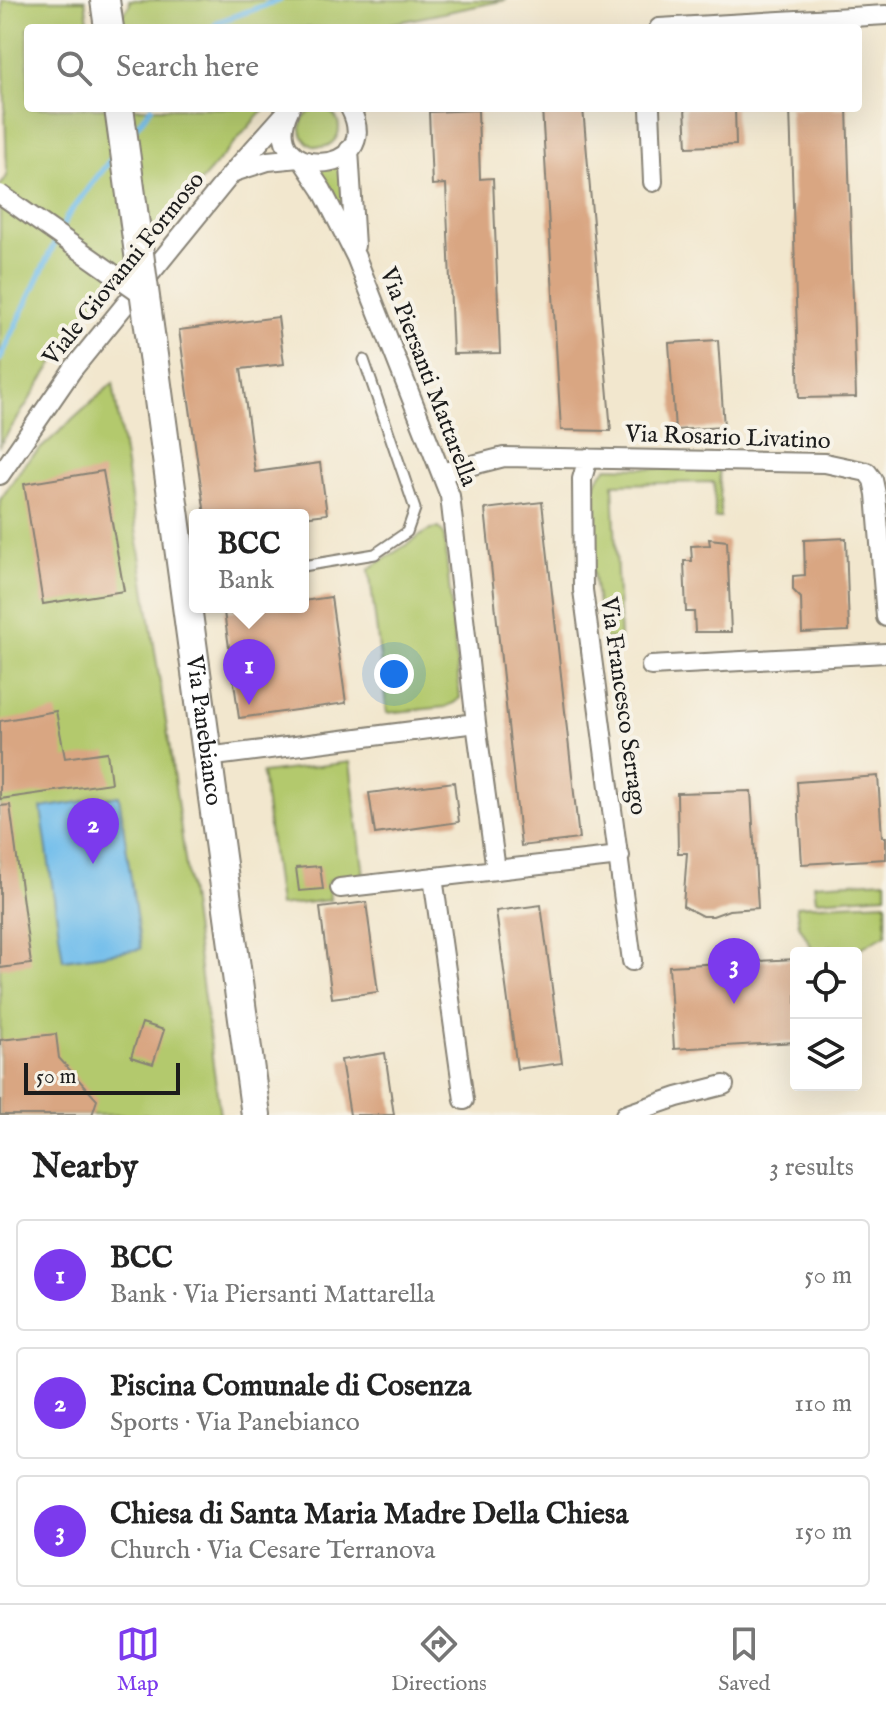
<!DOCTYPE html>
<meta charset="utf-8">
<style>
body{margin:0;font-family:"IM FELL English",serif;background:#f6f6f6;color:#222}
.controls{position:absolute;right:24px;bottom:24px;display:grid;overflow:hidden;border-radius:8px;box-shadow:0 8px 32px #0002}
.controls button{width:72px;height:72px;display:grid;place-items:center;padding:0;border:0;border-bottom:2px solid #e0e0e0;background:#fff;color:#222;font:40px sans-serif}
.scale{position:absolute;left:24px;bottom:20px;width:156px;box-sizing:border-box;padding-left:8px;border:4px solid #1c1c1c;border-top:0;font-size:22px;line-height:28px;white-space:nowrap;color:#1c1c1c;-webkit-text-stroke:6px #f7f3e8;paint-order:stroke}
.you{position:absolute;left:394px;top:674px;width:28px;height:28px;margin:-20px;border:6px solid #fff;border-radius:50%;background:#1a73e8;box-shadow:0 0 0 12px #1a73e833}
.badge{display:grid;place-items:center;width:52px;height:52px;border-radius:50%;background:#7c3aed;color:#fff;font-size:26px;font-weight:700}
.pin{position:absolute;translate:-50% -66px;filter:drop-shadow(0 2px 4px #0008)}
.pin::after{content:'';position:absolute;top:42px;width:28px;height:24px;background:inherit;clip-path:polygon(0 0,100% 0,50% 100%)}
.popup{position:absolute;left:189px;top:509px;width:120px;height:104px;box-sizing:border-box;display:grid;place-content:center;border-radius:8px;background:#fff;filter:drop-shadow(0 2px 6px #0005);font-size:26px;white-space:nowrap;color:#767676}
.popup b{font-size:30px;color:#222}
.popup::after{content:'';position:absolute;left:50%;top:100%;margin-left:-16px;border:16px solid transparent;border-top-color:#fff}
.list{margin:0;padding:0;list-style:none}
h2{display:flex;justify-content:space-between;align-items:center;height:104px;margin:0;padding:0 32px;font-size:34px}
h2 small{font-size:26px;font-weight:400;color:#767676}
.list li{display:grid;grid-template-columns:52px 1fr auto;gap:24px;align-items:center;box-sizing:border-box;height:112px;margin:0 16px 16px;padding:0 16px;border:2px solid #e0e0e0;border-radius:8px}
.list b{display:block;font-size:30px;white-space:nowrap}
.list p{margin:0;font-size:26px;white-space:nowrap;color:#767676}
.list em{font-size:26px;font-style:normal;color:#767676}
.icon{flex:none;width:44px;height:44px;fill:none;stroke:currentColor;stroke-width:2;stroke-linecap:round;stroke-linejoin:round}
.map{position:relative;flex:none;width:886px;height:1115px;overflow:hidden}
.search{position:absolute;background:#fff;box-shadow:0 8px 32px #0002;left:24px;right:24px;top:24px;height:88px;display:flex;align-items:center;gap:20px;box-sizing:border-box;padding:0 28px;border-radius:8px;color:#767676;font-size:30px}
.sheet{height:488px;background:#fff}
nav{display:flex;justify-content:space-around;align-items:center;box-sizing:border-box;height:112px;border-top:2px solid #e0e0e0;background:#fff;font-size:22px;color:#767676}
nav a{display:grid;justify-items:center;gap:4px}
nav .on{color:#7c3aed}
.map>svg:first-child{display:block}
.green{fill:#b3c96d;stroke:#687244;stroke-width:2}
.water{fill:#72beeb;stroke:#476d84;stroke-width:2}
.lines{fill:none;stroke-linecap:round;stroke-linejoin:round}
.stream{stroke:#72beeb;stroke-width:6}
.building{fill:#d9a682}
.lane-casing{stroke:#878275;stroke-width:13}
.street-casing{stroke:#878275;stroke-width:22}
.primary-casing{stroke:#878275;stroke-width:32}
.lane{stroke:#fff;stroke-width:9}
.street{stroke:#fff;stroke-width:18}
.primary{stroke:#fff;stroke-width:28}
.street-bridge-casing{stroke:#878275;stroke-width:22;stroke-linecap:butt}
.primary-bridge-casing{stroke:#878275;stroke-width:32;stroke-linecap:butt}
.street-bridge{stroke:#fff;stroke-width:18}
.primary-bridge{stroke:#fff;stroke-width:28}
.labels{text-anchor:middle;dominant-baseline:central;stroke-width:8;stroke-linejoin:round;paint-order:stroke}
.street-label{font-size:24px;fill:#1c1c1c;stroke:#f7f3e8}
</style>
<div class="map">
<svg width="886" height="1115" viewBox="0 0 886 1115">
<rect width="100%" height="100%" fill="#f7f3e8"/>
<filter id="ink" filterUnits="userSpaceOnUse"><feTurbulence type="fractalNoise" baseFrequency=".0125" numOctaves="2"/><feDisplacementMap in="SourceGraphic" scale="16" xChannelSelector="R" yChannelSelector="G"/><feConvolveMatrix kernelMatrix="1 2 1 2 8 2 1 2 1" color-interpolation-filters="sRGB"/></filter>
<filter id="wash" filterUnits="userSpaceOnUse"><feTurbulence type="fractalNoise" baseFrequency=".006" numOctaves="4" result="noise"/><feDisplacementMap in="SourceGraphic" scale="32" xChannelSelector="R" yChannelSelector="G"/><feGaussianBlur stdDeviation="1.8" result="paint"/><feColorMatrix in="noise" values="0 0 0 0 0 0 0 0 0 0 0 0 0 0 0 0 0 1.4 0 .05"/><feComposite in="paint" operator="in"/></filter>
<g filter="url(#wash)">
<rect width="100%" height="100%" fill="#f2e7ce"/>
<!-- green -->
<path class="green" d="M2,0H85L89,28H28V108H265L88,310L0,445V186L7,176Z
M129,0H506L370,28H113L130,4Z
M301 128a19 19 0 1 1 38 0a19 19 0 1 1-38 0Z
M344,160L349,232L311,167Z
M113,383L167,728L220,1115H0V500L26,462Z
M607,467L719,470L721,518H715L714,482L613,484L620,638L603,639C598,598 580,520 596,482C598,477 604,471 607,467Z
M439,528L444,534L460,698L454,703L445,707L387,713L369,569L431,529Z
M350,762L364,876L328,881L330,900L279,906L262,773Z
M886,880V895L816,900L814,884Z
M886,902V934L852,953H838L832,946L821,953H815L799,925L796,906Z"/>
<!-- water -->
<path class="water" d="M119,796L141,949L63,960L41,808Z"/>
<g class="lines">
<!-- stream -->
<path class="stream" d="M213,28L218,22L280,0
M132,132L151,108
M0,359L68,215L115,154"/>
</g>
<g id="blocks">
<!-- building -->
<path class="building" d="M542,108H583L611,431L561,430Z
M685,108H735L736,145L687,147Z
M790,108H847L856,397L799,398Z
M478,110L480,179L493,178L500,353L453,354L446,184L432,185L429,112Z
M278,317L284,364L241,369L255,472L320,463L327,514L303,517L205,515L179,330Z
M718,340L724,427L675,430L669,343Z
M103,471L124,591L43,604L24,484Z
M542,502L579,839L521,846L485,509Z
M846,538L849,631L802,633L801,598L793,590V576L805,575L804,540Z
M709,539L727,541L731,632H695L694,612H686L684,561H692L691,546L710,545Z
M331,597L346,703L239,718L224,612L258,607H303V601Z
M56,711L65,758L107,752L111,783L0,799V721Z
M878,776L882,837H886V859L802,864L797,782Z
M454,782L459,822L375,834L369,793Z
M751,791L758,908L729,910L713,916H702L683,906L687,853H678L677,793Z
M10,805L31,964L0,968V806Z
M320,866L323,889L299,891L296,868Z
M366,902L378,992L332,998L320,908Z
M541,905L562,1063L517,1069L496,911Z
M796,959V1042L674,1049L669,966Z
M142,1023L164,1030L153,1064L131,1057Z
M56,1034L59,1058L97,1100L92,1115H0V1040Z
M385,1053L394,1115H350L341,1060Z"/>
</g>
</g>
<g filter="url(#ink)">
<use href="#blocks" fill-opacity="0" stroke="#878275" stroke-width="2"/>
<g class="lines">
<!-- lane casing -->
<g class="lane-casing">
<path id="lane" d="M303,566L375,554L407,532L415,509L364,360"/>
</g>
<!-- street casing -->
<g class="street-casing">
<path id="street" d="M659,28L886,15
M650,108L653,182
M289,110C256,182 387,179 350,108
M349,150L355,246
M302,160L322,190L356,257L450,496L476,723L496,870L340,888
M234,172L268,161L299,158
M588,458L582,479L583,590L632,961
M441,473L504,457L825,463L867,472L873,480L876,494L886,617
M0,475L73,369L232,173L290,108
M651,666L886,653
M207,757L476,723
M496,870L620,856
M433,877L464,1100
M625,1115L677,1097L724,1085"/>
</g>
<!-- primary casing -->
<g class="primary-casing">
<g id="primary">
<path d="M105,0L109,28"/>
<path id="s1" d="M152,348L256,1115"/>
</g>
</g>
<!-- lane -->
<use href="#lane" class="lane"/>
<!-- street -->
<use href="#street" class="street"/>
<!-- primary -->
<use href="#primary" class="primary"/>
<!-- street-bridge casing -->
<g class="street-bridge-casing">
<path id="street-bridge" d="M0,194L145,296"/>
</g>
<!-- primary-bridge casing -->
<g class="primary-bridge-casing">
<path id="primary-bridge" d="M119,108L152,348"/>
</g>
<!-- street-bridge -->
<use href="#street-bridge" class="street-bridge"/>
<!-- primary-bridge -->
<use href="#primary-bridge" class="primary-bridge"/>
</g>
</g>
<g class="labels">
<!-- street labels -->
<g class="street-label">
<text transform="translate(124 269) rotate(-51)">Viale Giovanni Formoso</text>
<text transform="translate(428 377) rotate(69)">Via Piersanti Mattarella</text>
<text transform="translate(728 438) rotate(2)">Via Rosario Livatino</text>
<text transform="translate(623 706) rotate(82)">Via Francesco Serrago</text>
<text stroke="none"><textPath href="#s1" startOffset="386">Via Panebianco</textPath></text>
</g>
</g>
</svg>
<div class="controls">
<button><svg class="icon" aria-label="locate" viewBox="0 0 24 24"><circle cx="12" cy="12" r="6"/><path d="M12 2v4M12 18v4M2 12h4M18 12h4"/></svg></button>
<button><svg class="icon" aria-label="layers" viewBox="0 0 24 24"><path d="M12 4l9 5-9 5-9-5zM3 14l9 5 9-5"/></svg></button>
</div>
<div class="scale">50 m</div>
<div class="you"></div>
<div class="pin badge" style="left:249px;top:705px">1</div>
<div class="popup"><b>BCC</b>Bank</div>
<div class="pin badge" style="left:93px;top:864px">2</div>
<div class="pin badge" style="left:734px;top:1004px">3</div>
<div class="search"><svg class="icon" aria-label="search" viewBox="0 0 24 24"><circle cx="10" cy="10" r="6"/><path d="M15 15l6 6"/></svg>Search here</div>
</div>
<section class="sheet">
<h2>Nearby<small>3 results</small></h2>
<ul class="list">
<li><span class="badge">1</span><div><b>BCC</b><p>Bank · Via Piersanti Mattarella</p></div><em>50 m</em></li>
<li><span class="badge">2</span><div><b>Piscina Comunale di Cosenza</b><p>Sports · Via Panebianco</p></div><em>110 m</em></li>
<li><span class="badge">3</span><div><b>Chiesa di Santa Maria Madre Della Chiesa</b><p>Church · Via Cesare Terranova</p></div><em>150 m</em></li>
</ul>
</section>
<nav>
<a class="on"><svg class="icon" aria-label="map" viewBox="0 0 24 24"><path d="M3 6l6-2 6 2 6-2v14l-6 2-6-2-6 2zM9 4v14M15 6v14"/></svg>Map</a>
<a><svg class="icon" aria-label="directions" viewBox="0 0 24 24"><path d="M12 3l9 9-9 9-9-9zM9 14v-3h6M13 9l2 2-2 2"/></svg>Directions</a>
<a><svg class="icon" aria-label="saved" viewBox="0 0 24 24"><path d="M7 4h10v16l-5-4-5 4z"/></svg>Saved</a>
</nav>
